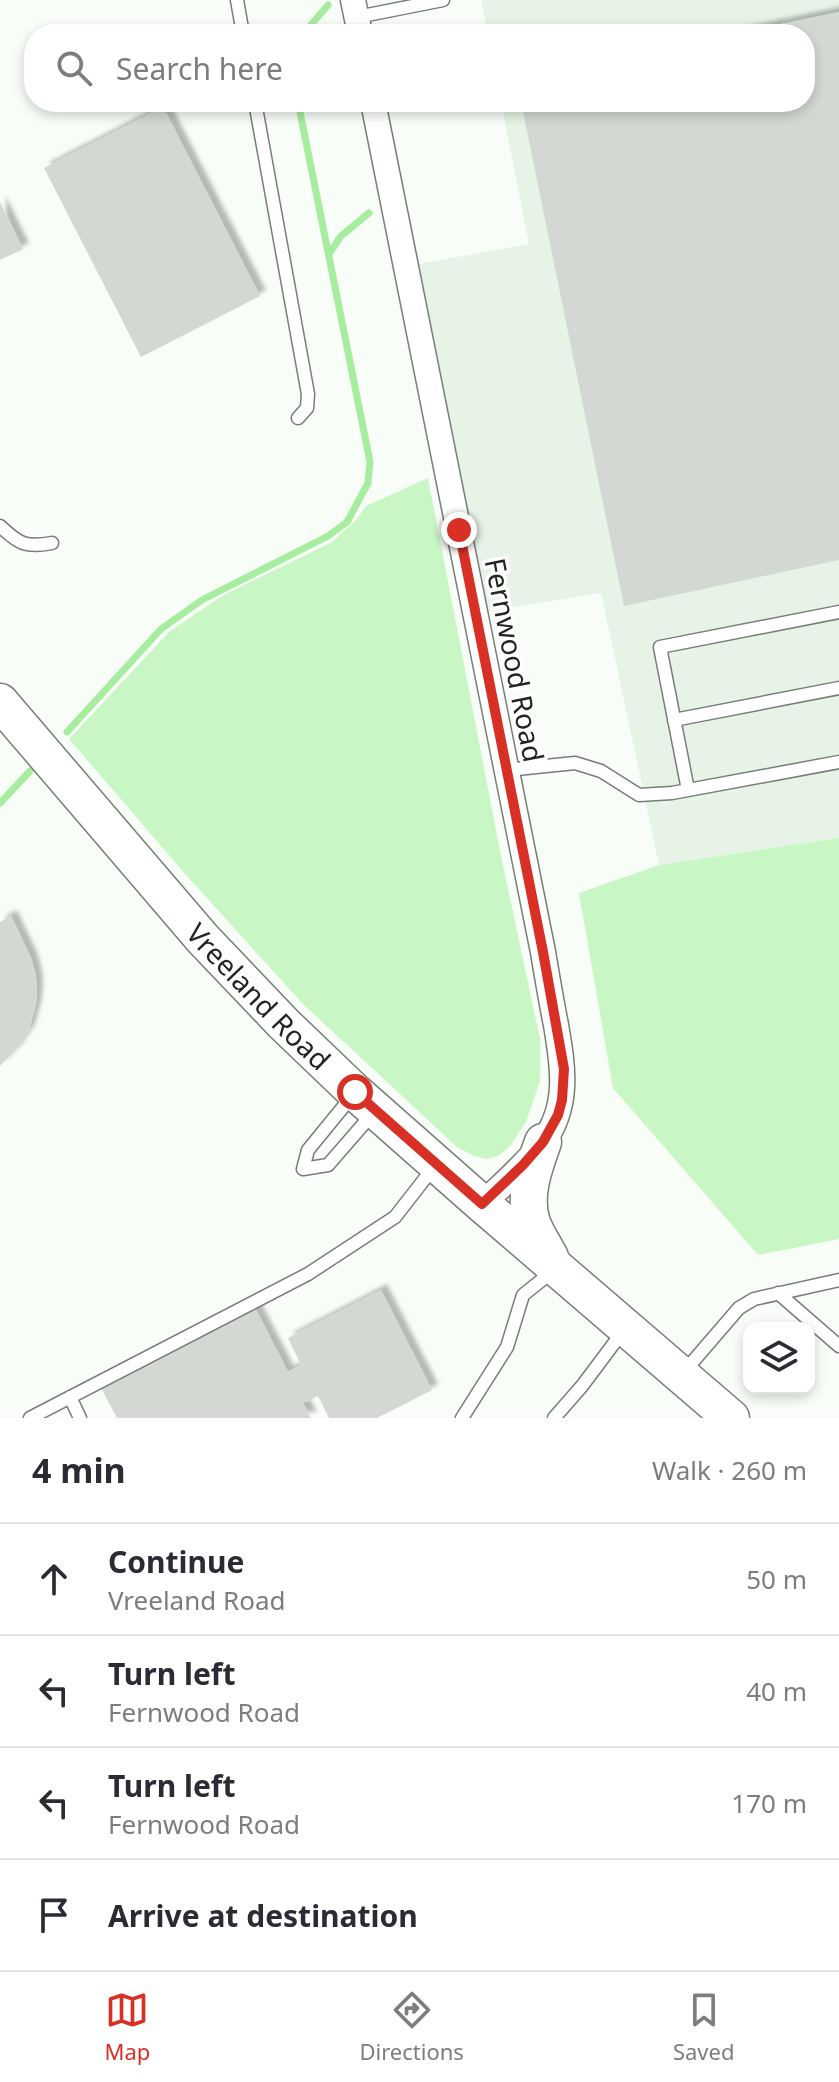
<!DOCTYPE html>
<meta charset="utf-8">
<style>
body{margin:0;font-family:"Noto Sans",sans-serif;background:#f2f2f3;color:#2b2b33}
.controls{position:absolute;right:24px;bottom:24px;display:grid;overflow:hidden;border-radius:16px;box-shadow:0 4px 12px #0003}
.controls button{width:72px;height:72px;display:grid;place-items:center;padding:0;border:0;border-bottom:2px solid #e1e1e2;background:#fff;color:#2b2b33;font:40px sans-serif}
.stop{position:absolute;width:24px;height:24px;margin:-18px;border:6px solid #d93025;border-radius:50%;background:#fff}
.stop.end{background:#d93025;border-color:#fff;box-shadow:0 2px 8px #0008}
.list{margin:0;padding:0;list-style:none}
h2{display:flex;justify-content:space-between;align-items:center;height:104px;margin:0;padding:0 32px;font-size:34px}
h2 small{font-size:26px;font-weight:400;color:#7c7c81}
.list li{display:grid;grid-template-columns:52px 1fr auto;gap:24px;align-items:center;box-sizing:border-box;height:112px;padding:0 32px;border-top:2px solid #e1e1e2}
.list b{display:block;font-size:30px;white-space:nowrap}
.list p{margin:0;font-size:26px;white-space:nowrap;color:#7c7c81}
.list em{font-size:26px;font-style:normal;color:#7c7c81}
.icon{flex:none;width:44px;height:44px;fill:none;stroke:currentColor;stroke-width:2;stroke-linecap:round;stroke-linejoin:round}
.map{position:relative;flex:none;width:839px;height:1418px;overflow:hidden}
.search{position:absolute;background:#fff;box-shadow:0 4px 12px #0003;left:24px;right:24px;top:24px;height:88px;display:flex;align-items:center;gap:20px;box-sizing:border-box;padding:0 28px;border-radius:32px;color:#7c7c81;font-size:30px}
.sheet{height:552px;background:#fff}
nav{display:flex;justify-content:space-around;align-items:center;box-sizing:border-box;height:112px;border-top:2px solid #e1e1e2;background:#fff;font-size:22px;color:#7c7c81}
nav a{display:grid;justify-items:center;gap:4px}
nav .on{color:#d93025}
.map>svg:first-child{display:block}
.built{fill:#e7f3e6}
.green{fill:#c9f6c5}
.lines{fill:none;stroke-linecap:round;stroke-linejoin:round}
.stream{stroke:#a6eda0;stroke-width:7}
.building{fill:#d3d9d2;filter:url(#shadow)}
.lane-casing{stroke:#777d77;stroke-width:15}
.street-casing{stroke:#777d77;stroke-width:27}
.secondary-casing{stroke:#777d77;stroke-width:39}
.lane{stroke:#fff;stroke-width:12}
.street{stroke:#fff;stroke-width:24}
.secondary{stroke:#fff;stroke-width:36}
.route{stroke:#d93025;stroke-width:10}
.labels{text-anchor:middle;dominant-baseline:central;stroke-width:7;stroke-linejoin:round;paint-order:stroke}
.street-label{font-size:28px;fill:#232522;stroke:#fff}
</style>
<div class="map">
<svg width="839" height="1418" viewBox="0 0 839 1418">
<defs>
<filter id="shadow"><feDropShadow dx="6" dy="-6" stdDeviation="2" flood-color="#0004"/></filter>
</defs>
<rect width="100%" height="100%" fill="#f8fef7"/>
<!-- built -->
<path class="built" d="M481,0H839V838L659,865L601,593L473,614L402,267L529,244L501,102H805V34H488Z"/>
<!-- green -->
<path class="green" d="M428,478L501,856L540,1039V1081L526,1122L510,1146L498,1156L486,1159L474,1156L457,1147L303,1004L187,876L69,739L170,631L222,596L332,542L356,520L366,506Z
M839,838V1239L758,1255L613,1088L579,893L659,865Z"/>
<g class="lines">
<!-- stream -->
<path class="stream" d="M303,34L328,5
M329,254L341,236L369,213
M67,732L161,629L202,600L328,536L347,522L368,483L370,462L298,102
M0,803L30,771"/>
</g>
<!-- building -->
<path class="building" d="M839,12V560L624,606L521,102H805V34L738,33Z
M163,107L260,296L141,357L44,168Z
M0,202L23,249L0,260Z
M11,916L31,958L35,972L37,985L36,1004L29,1030L16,1049L0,1066V922Z
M381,1290L432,1390L377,1418H329L318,1396L303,1403L311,1418H117L101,1388L255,1308L288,1372L301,1365L288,1338Z"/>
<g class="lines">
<!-- lane casing -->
<g class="lane-casing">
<path id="lane" d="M237,0L243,34
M357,17L443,0
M255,102L308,394L307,408L298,418
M0,526C19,544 26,548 52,543
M674,720L839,688
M507,770L575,763L601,771L639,795L672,793L839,762
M688,790L660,647L839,612
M353,1095L308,1150L303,1169L328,1165L374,1112
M778,1293L839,1346
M683,1373L739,1308L754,1299L839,1280
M70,1397L80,1418
M30,1418L308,1274L395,1217L434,1167
M462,1418L507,1347L523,1295L553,1271
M554,1418L582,1386L624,1330"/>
</g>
<!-- street casing -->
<g class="street-casing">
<path id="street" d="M353,0L360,34
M373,102L543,952C547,976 551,1000 556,1025C563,1066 570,1107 542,1143C525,1166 502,1185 482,1204"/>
</g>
<!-- secondary casing -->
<g class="secondary-casing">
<g id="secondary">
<path id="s1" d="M0,702L203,939L284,1024L355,1092L482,1204L731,1418"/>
<path d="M543,1142C534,1167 523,1196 532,1223C536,1234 544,1246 550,1257"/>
</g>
</g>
<!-- lane -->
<use href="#lane" class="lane"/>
<!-- street -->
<use href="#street" class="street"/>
<!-- secondary -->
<use href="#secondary" class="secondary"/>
</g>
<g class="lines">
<!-- route -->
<path class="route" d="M355,1092L482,1204L523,1165L543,1142L558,1115L562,1100L564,1069L543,952L459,530"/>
</g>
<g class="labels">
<!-- street labels -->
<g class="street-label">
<text transform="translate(515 660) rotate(79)">Fernwood Road</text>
<text stroke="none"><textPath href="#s1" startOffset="392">Vreeland Road</textPath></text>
</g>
</g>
</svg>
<div class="controls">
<button><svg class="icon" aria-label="layers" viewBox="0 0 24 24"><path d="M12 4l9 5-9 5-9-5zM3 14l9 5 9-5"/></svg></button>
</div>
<div class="stop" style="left:355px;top:1092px"></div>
<div class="stop end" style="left:459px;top:530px"></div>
<div class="search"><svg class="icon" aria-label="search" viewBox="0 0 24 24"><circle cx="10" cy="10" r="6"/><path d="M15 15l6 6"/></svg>Search here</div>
</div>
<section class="sheet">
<h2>4 min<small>Walk · 260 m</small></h2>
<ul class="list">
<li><svg class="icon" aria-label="ahead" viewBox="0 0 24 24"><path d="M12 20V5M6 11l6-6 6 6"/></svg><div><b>Continue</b><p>Vreeland Road</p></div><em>50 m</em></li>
<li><svg class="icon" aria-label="left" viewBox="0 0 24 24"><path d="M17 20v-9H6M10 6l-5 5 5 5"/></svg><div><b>Turn left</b><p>Fernwood Road</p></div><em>40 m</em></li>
<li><svg class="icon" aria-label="left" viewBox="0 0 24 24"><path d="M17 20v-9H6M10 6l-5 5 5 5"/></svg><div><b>Turn left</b><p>Fernwood Road</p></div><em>170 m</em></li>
<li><svg class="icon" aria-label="arrive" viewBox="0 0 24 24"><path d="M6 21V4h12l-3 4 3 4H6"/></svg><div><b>Arrive at destination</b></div></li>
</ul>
</section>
<nav>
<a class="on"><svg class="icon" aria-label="map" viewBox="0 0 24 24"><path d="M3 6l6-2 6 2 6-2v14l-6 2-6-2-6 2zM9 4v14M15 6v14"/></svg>Map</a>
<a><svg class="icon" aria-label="directions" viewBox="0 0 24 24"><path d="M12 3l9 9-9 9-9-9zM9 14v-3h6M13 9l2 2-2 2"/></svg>Directions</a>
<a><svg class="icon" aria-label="saved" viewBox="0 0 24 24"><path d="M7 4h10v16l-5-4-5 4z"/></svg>Saved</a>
</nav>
